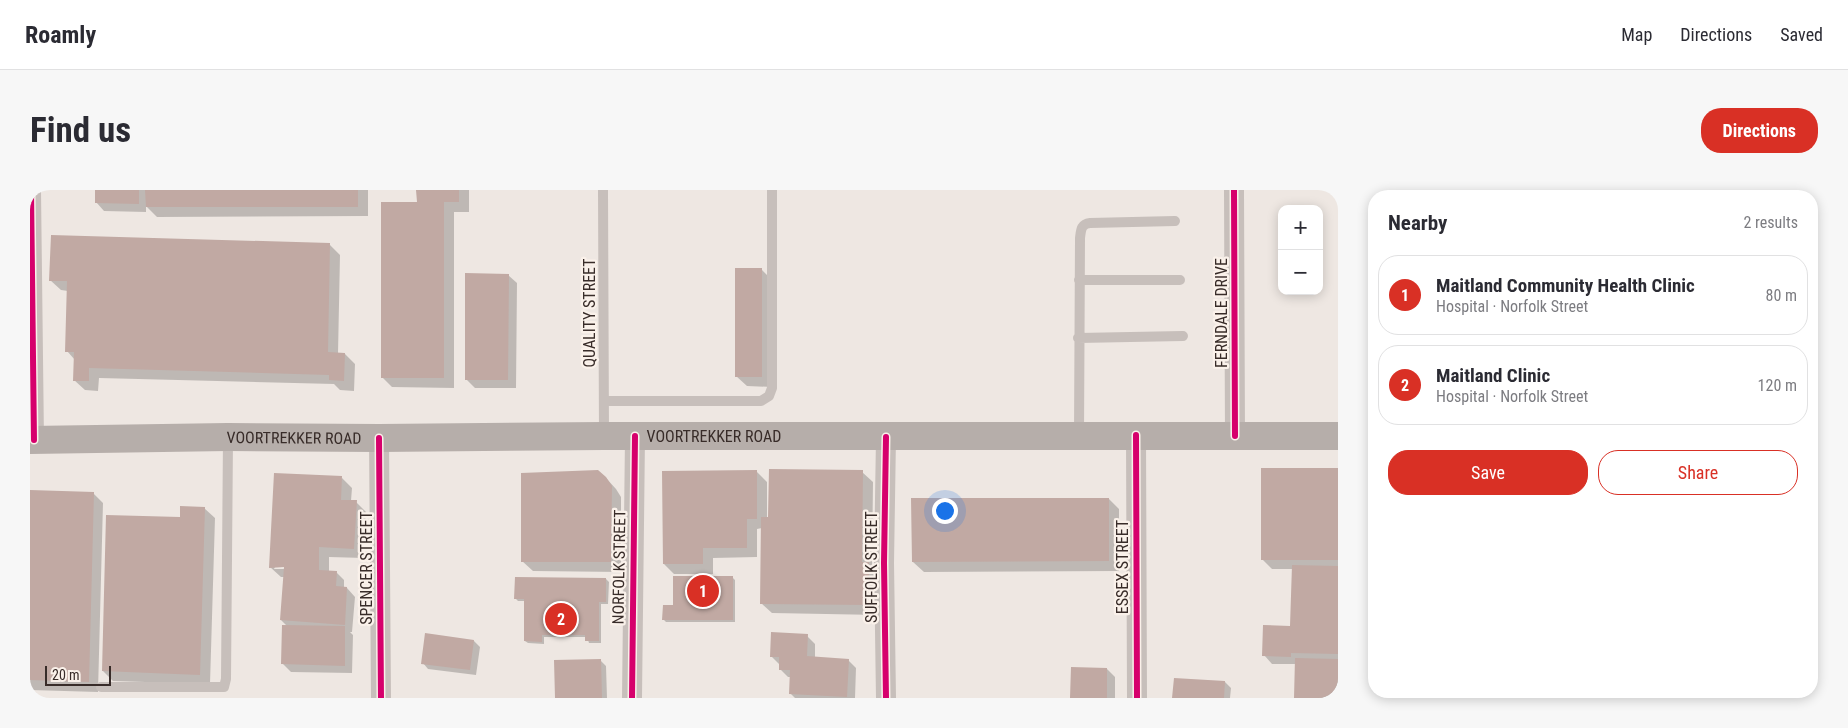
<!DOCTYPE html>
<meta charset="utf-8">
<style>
body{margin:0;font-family:"Roboto Condensed",sans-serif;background:#f7f7f7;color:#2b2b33}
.controls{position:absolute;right:15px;top:15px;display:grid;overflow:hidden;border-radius:10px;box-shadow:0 2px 12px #0003}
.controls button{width:45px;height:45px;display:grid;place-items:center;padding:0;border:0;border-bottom:1px solid #e1e1e2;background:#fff;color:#2b2b33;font:25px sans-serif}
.scale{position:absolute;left:15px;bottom:12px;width:66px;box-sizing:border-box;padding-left:5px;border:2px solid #382c29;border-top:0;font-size:14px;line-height:18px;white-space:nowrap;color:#382c29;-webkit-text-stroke:4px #faf1ea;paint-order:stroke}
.you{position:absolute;left:914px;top:320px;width:18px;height:18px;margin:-12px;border:4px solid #fff;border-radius:50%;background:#1a73e8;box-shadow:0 0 0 8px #1a73e833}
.badge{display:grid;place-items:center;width:32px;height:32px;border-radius:50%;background:#d93025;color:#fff;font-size:16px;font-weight:700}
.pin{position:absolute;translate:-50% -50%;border:2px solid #fff;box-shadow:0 1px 5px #0006}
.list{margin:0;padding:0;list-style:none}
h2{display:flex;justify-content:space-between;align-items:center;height:65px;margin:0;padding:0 20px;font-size:21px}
h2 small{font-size:16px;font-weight:400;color:#7c7c81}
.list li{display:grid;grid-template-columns:32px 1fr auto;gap:15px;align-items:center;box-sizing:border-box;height:80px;margin:0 10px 10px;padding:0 10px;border:1px solid #e1e1e2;border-radius:20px}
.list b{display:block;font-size:19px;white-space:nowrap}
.list p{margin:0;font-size:16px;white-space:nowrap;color:#7c7c81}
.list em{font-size:16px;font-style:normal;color:#7c7c81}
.actions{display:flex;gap:10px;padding:15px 20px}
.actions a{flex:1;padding:11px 0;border:1px solid #d93025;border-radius:20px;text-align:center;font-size:18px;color:#d93025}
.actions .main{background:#d93025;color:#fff}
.map{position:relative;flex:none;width:1308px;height:508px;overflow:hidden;border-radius:20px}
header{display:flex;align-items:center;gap:30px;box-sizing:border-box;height:70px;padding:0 25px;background:#fff;border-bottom:1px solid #e1e1e2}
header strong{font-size:24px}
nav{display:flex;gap:28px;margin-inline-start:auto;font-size:18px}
.intro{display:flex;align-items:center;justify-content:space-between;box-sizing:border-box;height:120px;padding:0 30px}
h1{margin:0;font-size:35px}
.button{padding:12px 22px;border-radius:20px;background:#d93025;color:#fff;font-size:18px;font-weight:700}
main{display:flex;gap:30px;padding:0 30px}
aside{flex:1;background:#fff;border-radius:20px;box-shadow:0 2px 12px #0003}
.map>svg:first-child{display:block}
.shadow{fill:#0003;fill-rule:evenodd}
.building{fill:#c1a9a3}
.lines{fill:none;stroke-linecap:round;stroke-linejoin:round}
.lane{stroke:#c7bfbb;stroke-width:10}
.street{stroke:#c7bfbb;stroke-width:20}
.primary{stroke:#b6aeaa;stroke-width:28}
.cycleway-casing{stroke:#faf1ea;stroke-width:9}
.cycleway{stroke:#d6006c;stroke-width:6}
.labels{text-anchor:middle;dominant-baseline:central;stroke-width:4.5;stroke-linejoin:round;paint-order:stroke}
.street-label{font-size:16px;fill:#382c29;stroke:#faf1ea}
</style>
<header>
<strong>Roamly</strong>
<nav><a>Map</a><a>Directions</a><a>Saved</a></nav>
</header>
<div class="intro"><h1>Find us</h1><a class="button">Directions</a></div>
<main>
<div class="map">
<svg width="1308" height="508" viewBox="0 0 1308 508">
<rect width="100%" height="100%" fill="#eee7e2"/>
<!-- shadow -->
<path class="shadow" d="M66,0H338V26L127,27L116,16V22L74,21L66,12Z
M388,0H439V22H424V198L362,197L352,187L388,13Z
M300,55L310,65L308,164H315L325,174L324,201L310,200L304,194L69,188L68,201L55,200L44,190L45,170L37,161L38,101L31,100L20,90Z
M732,80L742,90V197L717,196L706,186Z
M478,85L487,93L486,198H445L436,189Z
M1308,279V508H1265L1266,474H1242L1234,465L1262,437L1263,379H1242L1232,369Z
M726,281L737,292V331L832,282L843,292L842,376L849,383V425L742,423L731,413L732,338L727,339V367L683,368V384H644L634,374Z
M312,288L322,298L321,311L326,312L336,322L334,368L299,367V382H306L314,390V398H317L325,407L322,442H320L323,445L322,483L261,482L253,474L257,436L251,430L254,387H251L240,377ZM245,377H255V379H244Z
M576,288L586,299L591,307V382L503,381L492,371Z
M0,302L63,303L73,313L68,502L0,500Z
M1079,309L1089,319V381L894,382L883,372Z
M174,318L185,328L180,494L83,491L73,481L151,328Z
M702,387L705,390V432H636L634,430L644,416Z
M576,389L579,392L578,414H571V453H559L557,447H514V454L498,453L495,451V411H488L486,409Z
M396,445L444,451L450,457L446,485L398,479L393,473Z
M777,446L785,454V468L818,470L826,478L825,508H765L761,504V487H758L750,479L749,474L741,466Z
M570,470L576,476L577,508H527Z
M1077,479L1085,487V508H1042Z
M1195,492L1201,498L1200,508H1143Z"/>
<!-- building -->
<path class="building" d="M65,0H109V14L65,13Z
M115,0H328V17H116Z
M386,0H429V12H414V188H351V12H387Z
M21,45L300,53L298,162L315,163L314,191L299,190V185L59,178V191H43L44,162H35L37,91H19Z
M705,78H732V187H705Z
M435,83L479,84L478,190H435Z
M1231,278H1308V370H1231Z
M739,279L833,280L832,372H839V415L730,414L731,327H738Z
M568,280L576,287L582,296L581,372H491V283Z
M727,280V329H717V358H673V374H633L632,281Z
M244,283L312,286L311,310H327L324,359L289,357V380L307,381L306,396L317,397L315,435L250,430L254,377L239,378Z
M0,300L64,302L59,492L0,490Z
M881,308H1079V371L882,372Z
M150,316L175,317L170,485L72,481L76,325L150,327Z
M1262,375L1308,376V464L1261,463V467L1232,466L1233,435L1260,436Z
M643,386H703V430H632L633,415H643Z
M485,387L576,388V412H569V451H555V445H512V452L494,451V409H484Z
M252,435L315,436V476L251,474Z
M741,442L778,444L777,466L819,469L817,507L759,504L760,480H749V467H740Z
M395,443L444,450L440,480L391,474Z
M1265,468L1308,469V508H1264Z
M571,469L572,508H525L524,470Z
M1041,477L1077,478V508H1040Z
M1144,488L1195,491L1194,508H1142Z"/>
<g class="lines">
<!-- lane -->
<path class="lane" d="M573,0L574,245
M1049,90H1150
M1048,148L1153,146
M574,211H731L739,206L742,198V0
M1049,245L1050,48C1051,40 1051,34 1060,33L1145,31
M71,497H194L196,489L198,248"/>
<!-- street -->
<path class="street" d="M1,0L4,250
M1204,0L1205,246
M1106,245L1107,508
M349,248L351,508
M602,508L605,246
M856,508L854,373L856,247"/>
<!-- primary -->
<path class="primary" id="s1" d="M0,250L198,247L349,248L574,246H1308"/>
<!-- cycleway casing -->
<g class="cycleway-casing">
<path id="cycleway" d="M1,0L4,250
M1204,0L1205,246
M1106,245L1107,508
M349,248L351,508
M602,508L605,246
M856,508L854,373L856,247"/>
</g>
<!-- cycleway -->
<use href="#cycleway" class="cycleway"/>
</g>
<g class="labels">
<!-- street labels -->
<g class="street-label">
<text transform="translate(559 123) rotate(-90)">QUALITY STREET</text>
<text transform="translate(1191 123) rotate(-90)">FERNDALE DRIVE</text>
<text stroke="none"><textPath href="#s1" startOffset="684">VOORTREKKER ROAD</textPath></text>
<text stroke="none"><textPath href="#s1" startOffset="264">VOORTREKKER ROAD</textPath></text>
<text transform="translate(589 377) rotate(-89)">NORFOLK STREET</text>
<text transform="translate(841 377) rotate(-90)">SUFFOLK STREET</text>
<text transform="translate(1092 377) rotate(-90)">ESSEX STREET</text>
<text transform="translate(336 378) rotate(-90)">SPENCER STREET</text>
</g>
</g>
</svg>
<div class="controls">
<button>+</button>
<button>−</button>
</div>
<div class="scale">20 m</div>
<div class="you"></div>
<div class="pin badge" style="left:673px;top:401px">1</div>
<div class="pin badge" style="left:531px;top:429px">2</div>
</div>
<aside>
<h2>Nearby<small>2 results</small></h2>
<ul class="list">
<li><span class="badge">1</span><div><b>Maitland Community Health Clinic</b><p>Hospital · Norfolk Street</p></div><em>80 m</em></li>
<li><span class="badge">2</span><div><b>Maitland Clinic</b><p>Hospital · Norfolk Street</p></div><em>120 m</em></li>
</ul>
<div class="actions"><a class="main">Save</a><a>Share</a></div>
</aside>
</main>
